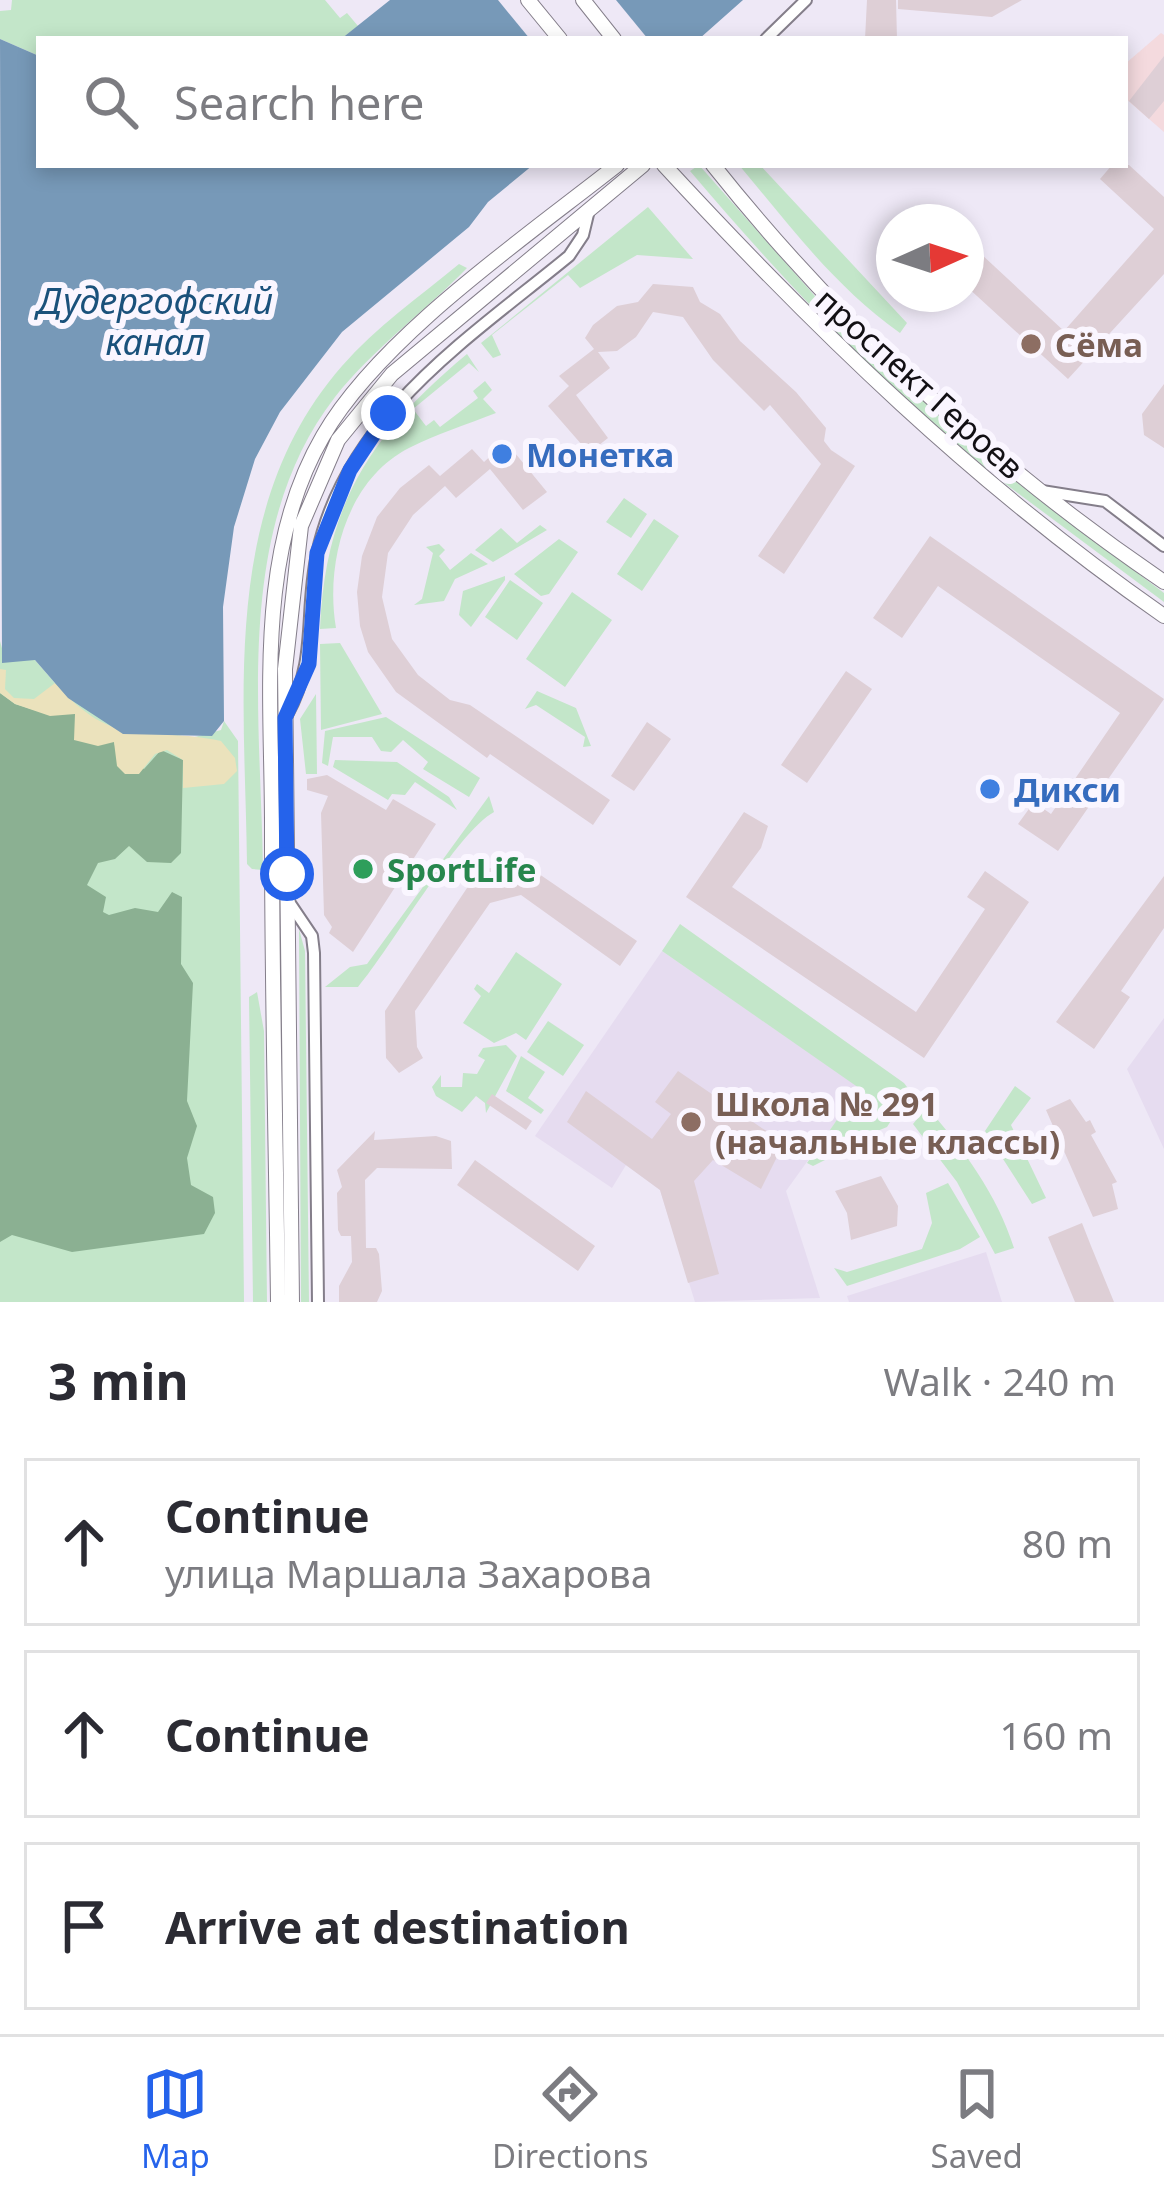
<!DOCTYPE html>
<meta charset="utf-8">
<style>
body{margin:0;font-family:"Noto Sans",sans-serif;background:#f7f7f7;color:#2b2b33}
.compass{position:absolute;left:876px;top:204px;width:108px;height:108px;border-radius:50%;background:#fff;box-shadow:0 6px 18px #0003;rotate:87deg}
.stop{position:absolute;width:36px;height:36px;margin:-27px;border:9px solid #2563eb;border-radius:50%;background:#fff}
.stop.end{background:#2563eb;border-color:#fff;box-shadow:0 3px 12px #0008}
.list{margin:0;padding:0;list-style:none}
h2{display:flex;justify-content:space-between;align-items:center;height:156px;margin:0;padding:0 48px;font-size:51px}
h2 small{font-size:39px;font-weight:400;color:#7c7c81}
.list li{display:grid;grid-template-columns:78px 1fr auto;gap:36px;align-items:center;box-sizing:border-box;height:168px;margin:0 24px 24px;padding:0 24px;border:3px solid #e1e1e2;border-radius:0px}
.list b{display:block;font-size:45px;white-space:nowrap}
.list p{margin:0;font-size:39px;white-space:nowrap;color:#7c7c81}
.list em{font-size:39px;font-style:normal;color:#7c7c81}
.icon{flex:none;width:66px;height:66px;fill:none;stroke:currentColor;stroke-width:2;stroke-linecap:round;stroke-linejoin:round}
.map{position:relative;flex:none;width:1164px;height:1302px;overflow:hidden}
.search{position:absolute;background:#fff;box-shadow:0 6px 18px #0003;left:36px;right:36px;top:36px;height:132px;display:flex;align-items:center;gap:30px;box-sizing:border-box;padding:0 42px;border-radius:0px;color:#7c7c81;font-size:45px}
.sheet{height:732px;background:#fff}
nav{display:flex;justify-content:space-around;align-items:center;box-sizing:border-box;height:168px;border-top:3px solid #e1e1e2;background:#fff;font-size:33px;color:#7c7c81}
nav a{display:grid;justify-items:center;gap:6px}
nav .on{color:#2563eb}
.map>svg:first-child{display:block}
.built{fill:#e6dcf0}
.medical{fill:#f4dade}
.green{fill:#c3e6c9}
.forest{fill:#8bb092}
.sand{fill:#ebe2bc}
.water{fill:#7799b8}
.pier{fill:#eee8f6}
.building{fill:#decfd6}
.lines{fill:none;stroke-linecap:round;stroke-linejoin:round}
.minor-casing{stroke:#847e8a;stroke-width:14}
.tertiary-casing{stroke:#847e8a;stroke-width:16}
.minor{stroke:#fff;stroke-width:10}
.tertiary{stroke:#fff;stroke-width:14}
.route{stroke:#2563eb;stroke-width:15}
.education-dot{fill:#8d6e63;stroke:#faf6ff;stroke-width:4.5}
.shop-dot{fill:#3f7fe0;stroke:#faf6ff;stroke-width:4.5}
.leisure-dot{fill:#2e9e5b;stroke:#faf6ff;stroke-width:4.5}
.labels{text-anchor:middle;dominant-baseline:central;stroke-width:12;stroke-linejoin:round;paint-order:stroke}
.education-label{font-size:33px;font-weight:bold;fill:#785e54;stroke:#faf6ff;text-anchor:start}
.street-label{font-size:33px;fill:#121014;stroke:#faf6ff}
.shop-label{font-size:33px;font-weight:bold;fill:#366cbe;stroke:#faf6ff;text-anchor:start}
.leisure-label{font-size:33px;font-weight:bold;fill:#27864d;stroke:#faf6ff;text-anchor:start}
.water-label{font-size:36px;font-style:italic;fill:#1a517b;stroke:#faf6ff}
</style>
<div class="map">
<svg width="1164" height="1302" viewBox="0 0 1164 1302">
<rect width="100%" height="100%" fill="#eee8f6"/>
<!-- built -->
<path class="built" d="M662,951L860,1088L786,1191L820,1298L695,1302L660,1190L626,1165L612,1188L535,1136Z
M1164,1018V1149L1127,1069Z
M986,1252L1002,1302H849L847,1296Z"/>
<!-- medical -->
<path class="medical" d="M1161,33L1164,35V132L1125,98V64Z"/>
<!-- green -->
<path class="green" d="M12,0H325L340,18L347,13L358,26L341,39H39V56L0,39V11L11,10Z
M699,165L830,313L992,461L986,468C877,381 780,277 690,171Z
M739,165H760L907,323L900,333C834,286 790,226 739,165Z
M648,207L693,259L637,255L580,288L568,275L492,335L501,355L493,358L481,343Z
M459,264L467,268C424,312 373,349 335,397C233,529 261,713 263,870L252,869L247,864C245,693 220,506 342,366C376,327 419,297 459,264Z
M467,354L479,372L469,363L413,409L426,426L434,420L440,427L478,398L473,391L485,381L492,390L483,399L496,413C468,424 436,434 409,448C346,480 325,564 336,628L320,629C325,503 372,433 467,354Z
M1009,476L1164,593V602L1003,482Z
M624,498L647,514L631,538L606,522Z
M654,519L679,536L642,591L617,574Z
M540,525L547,530L493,562L475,550L501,528L517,543Z
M559,539L578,552L549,594L541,596L514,574Z
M439,544L445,550L439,556L450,570L471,553L488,564L455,579L444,601L414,605L422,599L433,553L426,547Z
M505,576V580L471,627L459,615L463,591Z
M510,580L543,603L517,640L485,617Z
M572,592L612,620L565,687L526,659Z
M0,641L3,652L35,660L55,683L164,732L191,738L221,730L224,721L238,741L244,1302H0Z
M340,643L382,714L321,730L320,644Z
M537,691L576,708L591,746L583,747L585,737L536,705L525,709Z
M316,694L317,774H306L300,719Z
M386,717L480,778L469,797L423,769L428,762L403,740L391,752L381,751L372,737H333L328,766L322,763L325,731Z
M335,760L397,762L449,797L457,810L415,782L405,795L392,794L388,800L333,767Z
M489,796L494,812C457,832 391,948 358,987H325L350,967L367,964Z
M680,924L904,1083L910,1091L887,1127L870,1134L871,1144C859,1154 852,1158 837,1154L813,1166L807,1163L859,1088L662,951Z
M299,929L305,951L309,1302H301Z
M516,952L562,984L526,1040L516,1033L494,1043L463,1023L481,996L474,989L477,984L489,993Z
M257,992L264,1031L267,1302H253L249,997Z
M548,1021L584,1045L563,1076L527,1052Z
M506,1045L517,1056L486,1113L485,1103L476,1096L462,1112L436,1096L432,1087L441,1075V1087H462L463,1073L477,1074L485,1060L478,1056L483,1048Z
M521,1056L545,1072L528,1098L544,1110L541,1114L506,1091Z
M1015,1086L1031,1098L1011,1125L1046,1198L1032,1204L985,1131Z
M927,1107C963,1149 997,1194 1014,1248L995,1254L957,1182L913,1124Z
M948,1183L980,1237L960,1249L847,1286L834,1268L847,1272L922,1249L932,1223L926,1193Z"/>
<!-- forest -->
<path class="forest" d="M0,693L15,704L44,713L75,714L78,723L114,742L116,750L144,769L161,750L183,760L181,853L171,863L147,862L129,846L115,859L98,863L87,885L106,897L103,912L109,915L135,908L158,912L172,892L182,897L181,964L193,983L187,1101L197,1126L187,1158L191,1185L213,1197L215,1213L204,1234L72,1252L12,1235L0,1242Z"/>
<!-- sand -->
<path class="sand" d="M0,669L6,670L5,689L14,698L34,699L55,683C116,752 146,725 221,741L235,758L237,771L224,784L183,788V760L167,750L155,754L139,774H125L117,766L114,742L98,746L74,740L75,714L50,716L15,704L0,693Z"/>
<!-- water -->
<path class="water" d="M390,0H743L699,39H341Z
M0,39L39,56V165H533L488,202L469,227L342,332L280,412L255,459L234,527L223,607L224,721L212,736L123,734L68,698L35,660L2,663Z"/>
<!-- pier -->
<path class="pier" d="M498,0H616L648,39H530Z"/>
<!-- building -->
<path class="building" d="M867,0H896L897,39H865Z
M898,0H1022L992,17L898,9Z
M1164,56V101L1149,119L1129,101Z
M1112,165H1129L1164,197V274L1068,379L966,286V240L1064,331L1154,229L1100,179Z
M653,284L693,287L700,302L720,314L740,341L796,392L826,428L824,441L831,450L855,466L784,574L758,556L821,464L770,405L764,411L713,360L683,317L653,312L636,337L617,351L598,352L610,368L576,395L608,438L589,453L548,406L569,386L559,376L594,349L585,338L593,325L617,306L638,302Z
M1164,384V448L1144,435L1142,414Z
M506,442L547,492L523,510L490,469L456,498L445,486L413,515L388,553L382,597L392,639L418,675L450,700L470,705L610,800L593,825L490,754L487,758L396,692L368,652L360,626L357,592L362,556L377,517L400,488L429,465L440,476L472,449L484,462Z
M930,536L1164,699L1058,851L1018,824L1034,802L1051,814L1120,713L938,586L902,638L873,618Z
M846,671L872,689L807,783L781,765Z
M647,722L671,739L634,791L611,776Z
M327,775L386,810L393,799L436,824L353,952L329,933L332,927L324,915L321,813L328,796L307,790V779Z
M744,812L768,826L761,848L732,887L916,1012L985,909L967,897L985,871L1029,902L924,1058L686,897Z
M523,863L637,941L620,966L521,895L490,903L415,1011L417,1047L423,1058L399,1073L386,1058L385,1011L479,870Z
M1164,876V928L1121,991L1130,997L1094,1049L1056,1022Z
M678,1071L784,1143L761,1189L713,1160L694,1181L719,1274L688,1283L660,1190L567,1122L586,1091L652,1139L671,1114L655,1102Z
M492,1094L532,1121L526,1130L486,1103Z
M1070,1099L1086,1122L1090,1120L1096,1132L1091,1135L1117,1182L1112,1184L1118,1209L1093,1217L1046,1110Z
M375,1131L374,1140L436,1136L451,1141L452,1169L377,1168L365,1180L366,1248H376L379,1254L382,1291L377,1302H339V1286L352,1262L351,1236H341L338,1230L337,1193L342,1187L337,1170Z
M475,1160L595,1246L578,1271L457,1185Z
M881,1176L898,1206L897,1226L851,1240L847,1213L835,1191Z
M1082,1223L1091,1246L1114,1302H1075L1048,1237Z"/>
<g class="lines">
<!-- minor casing -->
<g class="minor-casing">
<path id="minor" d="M766,39L806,0
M1042,491L1105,501L1164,546
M287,715C318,659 304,614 317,554C346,417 468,339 569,256L583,235L589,210
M287,899L312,936L314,953L318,1302"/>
</g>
<!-- tertiary casing -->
<g class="tertiary-casing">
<path id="tertiary" d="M528,0L560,39
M583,0L614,39
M664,165C817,331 977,486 1164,616
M713,165C840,325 995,467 1164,582
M278,1302C276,1147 272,992 272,837C273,704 253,556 323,436C380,337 526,237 617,165
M292,1302L285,669L301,526L338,440L392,374L643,165"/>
</g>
<!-- minor -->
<use href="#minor" class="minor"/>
<!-- tertiary -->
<use href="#tertiary" class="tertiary"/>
</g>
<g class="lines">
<!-- route -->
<path class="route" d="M287,874L285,718L309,664L317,553L350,470L388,413"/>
</g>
<!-- markers -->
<g class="education-dot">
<circle cx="1031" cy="344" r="12"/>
<circle cx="691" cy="1122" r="12"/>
</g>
<g class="shop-dot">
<circle cx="502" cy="454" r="12"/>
<circle cx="990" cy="789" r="12"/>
</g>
<circle class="leisure-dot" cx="363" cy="869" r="12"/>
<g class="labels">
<!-- education labels -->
<g class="education-label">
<text x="1055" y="344">Сёма</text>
<text x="715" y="1103">Школа № 291<tspan x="715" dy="38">(начальные классы)</tspan></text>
</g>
<!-- street labels -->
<g class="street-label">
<text transform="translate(920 383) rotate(42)">проспект Героев</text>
</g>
<!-- shop labels -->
<g class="shop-label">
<text x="526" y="454">Монетка</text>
<text x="1014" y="789">Дикси</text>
</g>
<!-- leisure labels -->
<g class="leisure-label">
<text x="387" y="869">SportLife</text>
</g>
<!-- water labels -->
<g class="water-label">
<text x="155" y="300">Дудергофский<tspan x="155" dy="41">канал</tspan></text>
</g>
</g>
</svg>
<svg class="compass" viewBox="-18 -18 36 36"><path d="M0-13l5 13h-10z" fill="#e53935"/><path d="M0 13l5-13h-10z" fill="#7c7c81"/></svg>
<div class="stop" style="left:287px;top:874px"></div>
<div class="stop end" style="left:388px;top:413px"></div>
<div class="search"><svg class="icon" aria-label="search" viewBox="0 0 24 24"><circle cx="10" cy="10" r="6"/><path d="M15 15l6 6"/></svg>Search here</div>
</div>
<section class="sheet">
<h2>3 min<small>Walk · 240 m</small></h2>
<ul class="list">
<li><svg class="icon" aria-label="ahead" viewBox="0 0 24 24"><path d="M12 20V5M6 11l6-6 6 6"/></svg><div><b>Continue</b><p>улица Маршала Захарова</p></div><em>80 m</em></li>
<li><svg class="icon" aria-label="ahead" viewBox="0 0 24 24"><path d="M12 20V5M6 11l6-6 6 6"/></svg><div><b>Continue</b></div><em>160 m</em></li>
<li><svg class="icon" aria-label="arrive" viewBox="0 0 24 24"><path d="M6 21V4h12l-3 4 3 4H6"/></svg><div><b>Arrive at destination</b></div></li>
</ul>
</section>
<nav>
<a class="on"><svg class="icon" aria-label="map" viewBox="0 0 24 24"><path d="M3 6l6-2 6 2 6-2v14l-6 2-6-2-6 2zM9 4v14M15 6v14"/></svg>Map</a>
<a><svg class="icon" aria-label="directions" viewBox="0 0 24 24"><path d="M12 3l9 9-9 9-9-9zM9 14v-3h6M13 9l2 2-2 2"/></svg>Directions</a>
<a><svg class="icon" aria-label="saved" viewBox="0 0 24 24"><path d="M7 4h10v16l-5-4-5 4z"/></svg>Saved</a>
</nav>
